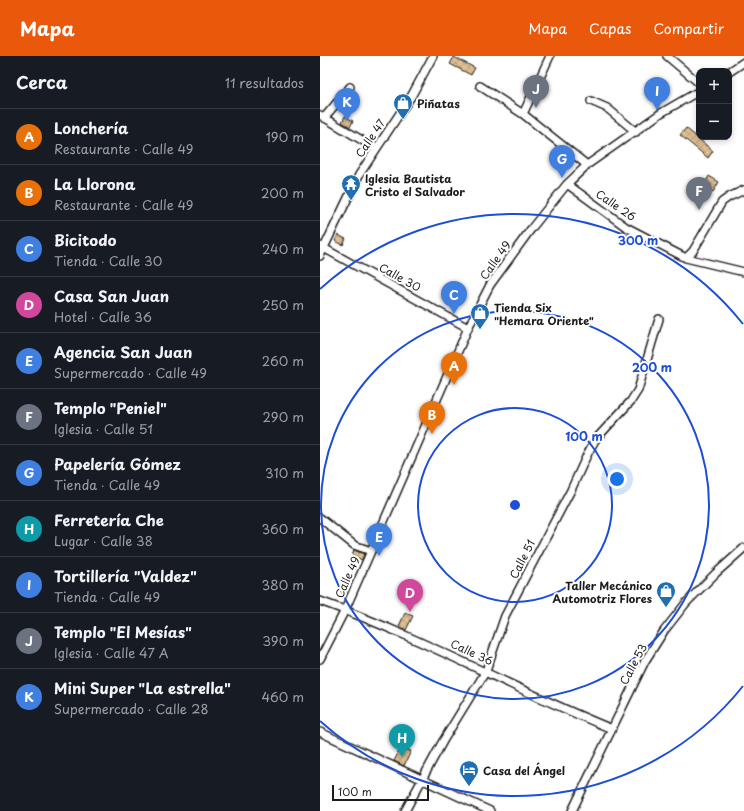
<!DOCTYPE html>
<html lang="es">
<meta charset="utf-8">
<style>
body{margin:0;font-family:"Playpen Sans",sans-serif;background:#20242c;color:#f1f3f6}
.controls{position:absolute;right:12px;top:12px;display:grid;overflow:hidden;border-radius:8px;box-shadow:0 2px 6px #0003}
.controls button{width:36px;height:36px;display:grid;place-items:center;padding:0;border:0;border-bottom:1px solid #363941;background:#171b24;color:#f1f3f6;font:20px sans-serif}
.scale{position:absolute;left:12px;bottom:10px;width:97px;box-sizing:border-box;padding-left:4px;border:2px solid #1c1c1c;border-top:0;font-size:11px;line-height:14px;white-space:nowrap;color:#1c1c1c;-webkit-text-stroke:3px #fff;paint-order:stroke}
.you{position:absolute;left:297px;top:423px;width:14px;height:14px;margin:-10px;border:3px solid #fff;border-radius:50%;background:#1a73e8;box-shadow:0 0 0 6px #1a73e833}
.badge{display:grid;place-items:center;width:26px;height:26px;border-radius:50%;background:#ea580c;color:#fff;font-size:13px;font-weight:700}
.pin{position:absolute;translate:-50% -33px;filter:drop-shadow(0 1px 2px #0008)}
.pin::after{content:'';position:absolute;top:21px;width:14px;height:12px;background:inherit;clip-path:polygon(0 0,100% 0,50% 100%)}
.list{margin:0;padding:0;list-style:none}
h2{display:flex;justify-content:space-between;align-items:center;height:52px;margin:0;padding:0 16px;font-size:17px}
h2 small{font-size:13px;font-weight:400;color:#9ea1a6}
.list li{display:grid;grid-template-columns:26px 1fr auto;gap:12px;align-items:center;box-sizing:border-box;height:56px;padding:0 16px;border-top:1px solid #363941}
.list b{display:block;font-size:15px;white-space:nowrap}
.list p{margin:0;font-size:13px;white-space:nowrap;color:#9ea1a6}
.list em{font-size:13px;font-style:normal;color:#9ea1a6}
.map{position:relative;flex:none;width:424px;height:755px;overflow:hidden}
header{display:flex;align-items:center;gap:24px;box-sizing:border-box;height:56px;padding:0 20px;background:#ea580c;color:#fff}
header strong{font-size:19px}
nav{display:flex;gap:22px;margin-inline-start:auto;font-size:14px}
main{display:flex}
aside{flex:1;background:#171b24}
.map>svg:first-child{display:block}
.building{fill:url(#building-cross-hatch);stroke:#1c1c1c}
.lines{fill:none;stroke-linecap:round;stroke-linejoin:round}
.minor-casing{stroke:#1c1c1c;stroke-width:10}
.minor{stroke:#fff;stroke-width:7}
.ring{fill:none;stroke:#1d4ed8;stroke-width:2}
.labels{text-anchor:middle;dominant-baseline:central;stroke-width:4;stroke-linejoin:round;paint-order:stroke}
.poi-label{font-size:11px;font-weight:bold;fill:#1c1c1c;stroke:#fff;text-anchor:start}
.street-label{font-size:11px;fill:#1c1c1c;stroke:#fff}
.centre{fill:#1d4ed8;stroke:#fff;stroke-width:2}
.ring-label{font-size:12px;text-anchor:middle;font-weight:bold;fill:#1d4ed8;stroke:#fff;stroke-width:4;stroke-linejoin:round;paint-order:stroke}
</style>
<header>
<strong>Mapa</strong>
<nav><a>Mapa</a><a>Capas</a><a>Compartir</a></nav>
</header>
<main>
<aside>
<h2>Cerca<small>11 resultados</small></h2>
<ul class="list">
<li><span class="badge" style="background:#e8710a">A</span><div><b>Lonchería</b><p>Restaurante · Calle 49</p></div><em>190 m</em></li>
<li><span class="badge" style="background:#e8710a">B</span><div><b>La Llorona</b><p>Restaurante · Calle 49</p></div><em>200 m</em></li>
<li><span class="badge" style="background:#3f7fe0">C</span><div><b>Bicitodo</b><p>Tienda · Calle 30</p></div><em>240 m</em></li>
<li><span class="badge" style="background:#d1479c">D</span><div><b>Casa San Juan</b><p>Hotel · Calle 36</p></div><em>250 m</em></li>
<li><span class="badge" style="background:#3f7fe0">E</span><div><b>Agencia San Juan</b><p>Supermercado · Calle 49</p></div><em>260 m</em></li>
<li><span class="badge" style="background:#6b7280">F</span><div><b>Templo &quot;Peniel&quot;</b><p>Iglesia · Calle 51</p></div><em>290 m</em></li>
<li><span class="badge" style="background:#3f7fe0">G</span><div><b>Papelería Gómez</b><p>Tienda · Calle 49</p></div><em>310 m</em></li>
<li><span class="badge" style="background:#0f9aa8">H</span><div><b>Ferretería Che</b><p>Lugar · Calle 38</p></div><em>360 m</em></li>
<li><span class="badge" style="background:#3f7fe0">I</span><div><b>Tortillería &quot;Valdez&quot;</b><p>Tienda · Calle 49</p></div><em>380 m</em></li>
<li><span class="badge" style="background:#6b7280">J</span><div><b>Templo &quot;El Mesías&quot;</b><p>Iglesia · Calle 47 A</p></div><em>390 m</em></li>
<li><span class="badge" style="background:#3f7fe0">K</span><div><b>Mini Super &quot;La estrella&quot;</b><p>Supermercado · Calle 28</p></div><em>460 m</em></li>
</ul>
</aside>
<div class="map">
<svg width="424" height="755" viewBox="0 0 424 755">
<defs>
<pattern id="building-cross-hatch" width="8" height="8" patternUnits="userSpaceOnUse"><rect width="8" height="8" fill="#dfbf92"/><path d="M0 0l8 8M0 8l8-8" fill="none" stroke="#bfa47d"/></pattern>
</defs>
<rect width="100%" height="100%" fill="#fff"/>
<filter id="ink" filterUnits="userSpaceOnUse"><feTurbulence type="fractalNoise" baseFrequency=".025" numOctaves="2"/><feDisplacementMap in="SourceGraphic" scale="8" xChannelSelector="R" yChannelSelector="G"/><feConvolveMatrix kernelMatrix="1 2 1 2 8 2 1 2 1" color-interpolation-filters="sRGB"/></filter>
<g filter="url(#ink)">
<!-- building -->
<path class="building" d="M134,1L155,12L151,19L130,8Z
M25,60L33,65L30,71L22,66Z
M366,72L393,95L388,102L360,79Z
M389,120L399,126L393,136L383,130Z
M18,179L26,183L23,189L15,185Z
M34,494L44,498L42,504L32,499Z
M85,557L93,560L86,574L79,570Z
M81,691L91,695L84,710L74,705Z"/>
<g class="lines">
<!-- minor casing -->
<g class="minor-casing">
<path id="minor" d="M347,0L379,27
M409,16L424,6
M160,30L203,58L267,109
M271,45L287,52L316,76
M203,58L230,0
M0,59L55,92
M4,62L30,31
M247,128L306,171L366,202L424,216
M0,190L148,272
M0,200L39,119L92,39L113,0
M366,202L373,195L402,146L409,141L424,134
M0,462L34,489L51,495
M0,545C101,581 193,633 292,673
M0,603L25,554L51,495L148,272L170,229L211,173L247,128L267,109L341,57L379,35
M0,676L170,755
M85,755L123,685L166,615L185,560L251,434L267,399L275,384L311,345L318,334L339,263
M252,755L325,605L344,575L366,547L396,517L424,492"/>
</g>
<!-- minor -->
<use href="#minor" class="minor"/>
</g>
</g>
<!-- distance rings -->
<g class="ring">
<circle cx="195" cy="449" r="97"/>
<circle cx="195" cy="449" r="194"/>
<path d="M423 630A291 291 0 0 1 0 665M0 233A291 291 0 0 1 423 268"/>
</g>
<!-- icons -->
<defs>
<g id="shop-pin" transform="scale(1)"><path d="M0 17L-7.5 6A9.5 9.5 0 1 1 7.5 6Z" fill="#1f6fb2" stroke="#fff"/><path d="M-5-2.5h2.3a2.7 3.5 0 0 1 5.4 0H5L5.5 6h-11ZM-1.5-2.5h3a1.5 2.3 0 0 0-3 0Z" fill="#fff"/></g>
<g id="temple-pin" transform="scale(1)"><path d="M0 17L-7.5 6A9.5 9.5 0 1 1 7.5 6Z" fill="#1f6fb2" stroke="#fff"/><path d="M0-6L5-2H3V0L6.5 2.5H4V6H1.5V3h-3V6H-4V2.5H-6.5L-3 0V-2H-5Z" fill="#fff"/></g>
<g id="hotel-pin" transform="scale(1)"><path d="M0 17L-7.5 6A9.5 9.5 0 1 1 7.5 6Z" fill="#1f6fb2" stroke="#fff"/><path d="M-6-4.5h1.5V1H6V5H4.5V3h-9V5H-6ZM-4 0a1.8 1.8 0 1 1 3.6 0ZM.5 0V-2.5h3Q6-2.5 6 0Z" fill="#fff"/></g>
</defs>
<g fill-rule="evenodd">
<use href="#shop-pin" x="83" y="47"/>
<use href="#temple-pin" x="31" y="128"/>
<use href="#shop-pin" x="160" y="257"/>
<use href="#shop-pin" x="346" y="535"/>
<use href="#hotel-pin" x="149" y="714"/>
</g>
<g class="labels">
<!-- poi labels -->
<g class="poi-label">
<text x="97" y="47">Piñatas</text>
<text x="45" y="122">Iglesia Bautista<tspan x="45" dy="13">Cristo el Salvador</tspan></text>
<text x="174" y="251">Tienda Six<tspan x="174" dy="13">"Hemara Oriente"</tspan></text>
<text x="332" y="529" text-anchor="end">Taller Mecánico<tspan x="332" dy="13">Automotriz Flores</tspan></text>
<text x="163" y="714">Casa del Ángel</text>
</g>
<!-- street labels -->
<g class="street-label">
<text transform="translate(50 82) rotate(-56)">Calle 47</text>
<text transform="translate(296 149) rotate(34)">Calle 26</text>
<text transform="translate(175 204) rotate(-55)">Calle 49</text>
<text transform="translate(80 221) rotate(29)">Calle 30</text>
<text transform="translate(202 503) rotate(-63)">Calle 51</text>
<text transform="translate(27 521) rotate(-66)">Calle 49</text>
<text transform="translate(152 596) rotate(25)">Calle 36</text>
<text transform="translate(313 608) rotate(-62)">Calle 53</text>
</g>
</g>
<circle cx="195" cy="449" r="6" class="centre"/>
<g class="ring-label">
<text x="318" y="189">300 m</text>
<text x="332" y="316">200 m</text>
<text x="264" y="385">100 m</text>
</g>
</svg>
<div class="controls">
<button>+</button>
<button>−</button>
</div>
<div class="scale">100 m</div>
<div class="you"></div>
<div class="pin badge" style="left:134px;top:329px;background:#e8710a">A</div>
<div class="pin badge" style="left:112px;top:378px;background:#e8710a">B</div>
<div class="pin badge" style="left:134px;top:258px;background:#3f7fe0">C</div>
<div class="pin badge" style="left:90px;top:556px;background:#d1479c">D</div>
<div class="pin badge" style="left:59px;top:500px;background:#3f7fe0">E</div>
<div class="pin badge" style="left:379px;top:154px;background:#6b7280">F</div>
<div class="pin badge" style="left:242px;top:122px;background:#3f7fe0">G</div>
<div class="pin badge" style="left:82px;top:701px;background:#0f9aa8">H</div>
<div class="pin badge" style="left:337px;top:54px;background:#3f7fe0">I</div>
<div class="pin badge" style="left:216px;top:52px;background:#6b7280">J</div>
<div class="pin badge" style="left:27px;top:65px;background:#3f7fe0">K</div>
</div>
</main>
